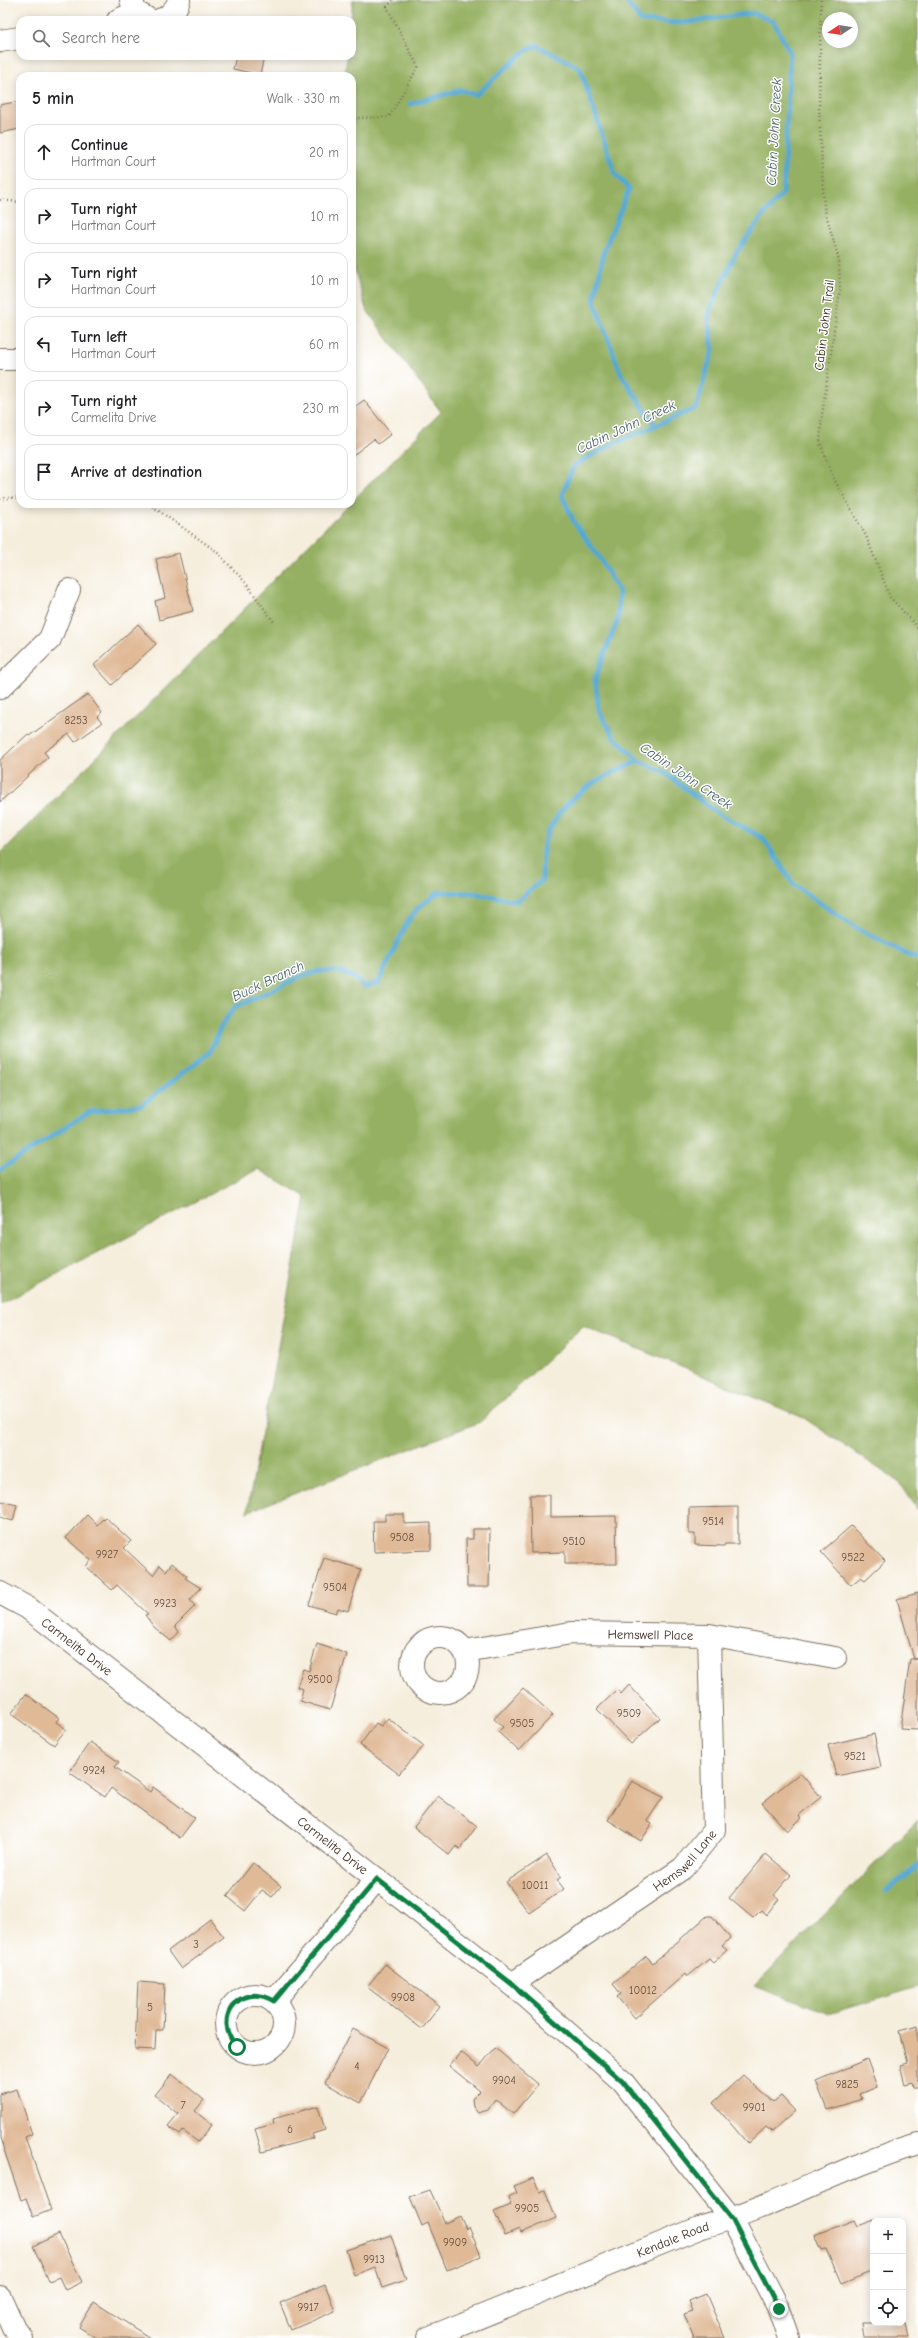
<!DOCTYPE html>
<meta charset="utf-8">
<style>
body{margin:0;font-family:"Comic Neue",sans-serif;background:#f6f6f6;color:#202124}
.controls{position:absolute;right:12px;bottom:12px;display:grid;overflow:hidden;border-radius:8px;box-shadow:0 2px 10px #0003}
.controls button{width:36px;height:36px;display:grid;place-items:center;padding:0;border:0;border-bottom:1px solid #e0e0e0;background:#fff;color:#202124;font:20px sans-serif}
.compass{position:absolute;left:822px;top:12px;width:36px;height:36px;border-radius:50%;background:#fff;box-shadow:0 2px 10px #0003;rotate:258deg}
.stop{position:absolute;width:12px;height:12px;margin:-9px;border:3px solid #0b8043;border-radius:50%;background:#fff}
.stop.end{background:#0b8043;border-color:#fff;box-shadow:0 1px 4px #0008}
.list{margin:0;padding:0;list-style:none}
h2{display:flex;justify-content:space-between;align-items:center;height:52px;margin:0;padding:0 16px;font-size:17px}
h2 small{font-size:13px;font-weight:400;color:#757577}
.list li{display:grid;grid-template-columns:26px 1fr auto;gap:12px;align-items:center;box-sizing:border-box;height:56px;margin:0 8px 8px;padding:0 8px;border:1px solid #e0e0e0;border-radius:12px}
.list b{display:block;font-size:15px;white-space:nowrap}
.list p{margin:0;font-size:13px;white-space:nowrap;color:#757577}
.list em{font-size:13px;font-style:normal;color:#757577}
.icon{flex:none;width:22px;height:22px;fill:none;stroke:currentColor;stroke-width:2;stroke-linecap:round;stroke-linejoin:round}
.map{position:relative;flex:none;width:918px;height:2338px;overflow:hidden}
.search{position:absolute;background:#fff;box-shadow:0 2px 10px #0003;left:16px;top:16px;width:340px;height:44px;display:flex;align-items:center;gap:10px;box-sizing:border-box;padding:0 14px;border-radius:12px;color:#757577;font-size:15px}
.panel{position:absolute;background:#fff;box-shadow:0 2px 10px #0003;left:16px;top:72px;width:340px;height:436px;border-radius:12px}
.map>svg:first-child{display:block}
.forest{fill:#95b062;stroke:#686d40;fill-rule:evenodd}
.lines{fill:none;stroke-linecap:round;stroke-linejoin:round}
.stream{stroke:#54a8d0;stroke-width:5}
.building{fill:#e0b997}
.minor-casing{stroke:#7c6f61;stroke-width:24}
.path{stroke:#7c6f61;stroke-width:2.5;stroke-dasharray:1 3;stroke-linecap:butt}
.minor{stroke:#fff;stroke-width:22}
.route{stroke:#0b8043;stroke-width:5}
.labels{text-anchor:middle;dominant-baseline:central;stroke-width:3;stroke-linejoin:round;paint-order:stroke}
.number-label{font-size:11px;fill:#644e3c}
.street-label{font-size:13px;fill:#3b2a1e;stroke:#fff}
.water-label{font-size:14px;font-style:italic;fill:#455c65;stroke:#fff}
</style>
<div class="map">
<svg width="918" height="2338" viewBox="0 0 918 2338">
<rect width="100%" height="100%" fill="#fff"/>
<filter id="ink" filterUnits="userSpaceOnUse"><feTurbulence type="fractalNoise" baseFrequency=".025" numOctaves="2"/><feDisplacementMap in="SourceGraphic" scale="8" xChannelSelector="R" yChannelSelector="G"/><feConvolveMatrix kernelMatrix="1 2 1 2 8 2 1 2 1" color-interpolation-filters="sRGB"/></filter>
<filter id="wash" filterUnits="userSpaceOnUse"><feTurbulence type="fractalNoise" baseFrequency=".012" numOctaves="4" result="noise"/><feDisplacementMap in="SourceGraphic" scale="16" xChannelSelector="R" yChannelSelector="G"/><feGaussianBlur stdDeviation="0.9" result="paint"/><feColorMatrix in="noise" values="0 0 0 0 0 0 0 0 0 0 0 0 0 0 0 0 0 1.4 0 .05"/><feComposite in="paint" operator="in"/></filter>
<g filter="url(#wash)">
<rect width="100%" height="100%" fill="#f6eedd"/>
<!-- forest -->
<path class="forest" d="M353,0H918V1510L900,1483L804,1418L583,1326L480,1422L247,1512L306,1197L258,1169L0,1304V854L349,504H352V501L441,412L366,309L352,261V76H345L347,56H352L351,20ZM828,18H852V42H828Z
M918,1820V1987L829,2014L754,1986Z"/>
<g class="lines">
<!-- stream -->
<path class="stream" d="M625,0L641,21L683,23L753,13L773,21L790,52L783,193L761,218L736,253L708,313L713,349L696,408L613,444L574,465L562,495L574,522L601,560L619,592L618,619L595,679L599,711L614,737L639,761L664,772L719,814L763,838L794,885L855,927L908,955L918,958
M410,104L461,90L476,95L524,52L536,45L580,68L615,174L629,189L604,251L594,300L621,374L655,425
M0,1170L89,1112L142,1105L210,1052L221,1027L234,1008L297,978L319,971L342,972L356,979L364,987L378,983L408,921L418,908L439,892L474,893L517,901L542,880C543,868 541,852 545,841C559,798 600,777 639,761
M886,1891L918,1866"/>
</g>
<g id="blocks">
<!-- building -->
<path class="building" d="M236,56H264L260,75L233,69Z
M20,101V129L0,133V105Z
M364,400L391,434L378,444L374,439L352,456V409Z
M179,553L193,611L159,620L155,601L165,598L156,559Z
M138,624L156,644L112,685L94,665Z
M88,694L102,713L97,717L102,723L75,742L69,734L44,752L48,757L0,802V760L28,734L29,736Z
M530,1495H550V1517L616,1516L617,1564H565V1552L531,1553Z
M0,1501L17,1505L13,1521L0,1517Z
M738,1507V1544H725L724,1546L695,1545V1534H689V1508Z
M385,1514H404V1524L431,1523V1550L374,1552L373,1521H385Z
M87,1515L97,1525L105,1517L131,1541L124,1548L153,1575L160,1565L166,1571L172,1563L187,1576L185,1578L201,1588L190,1600L195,1606L175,1626L179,1632L171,1641L154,1627L145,1615L148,1614L117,1585L112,1590L86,1566L91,1560L66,1538Z
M851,1526L885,1561L865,1580L861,1577L851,1585L821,1552Z
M473,1529H490L489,1587H467L466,1539H473Z
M324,1558L361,1569L348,1611L338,1608L336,1613L309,1605Z
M918,1593V1659H914H918V1730L900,1729L910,1659H914L897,1599Z
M317,1644L347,1654L330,1710L300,1701L303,1689L297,1687L303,1669L309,1671Z
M629,1685L660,1718L631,1744L597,1709L617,1690L621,1694Z
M523,1688L553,1715L519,1751L498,1732L503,1727L494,1719Z
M26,1694L59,1718L56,1722L66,1729L54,1745L11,1714Z
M388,1718L424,1746L399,1774L360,1745L376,1723L381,1726Z
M874,1734L881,1767L836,1776L828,1745Z
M90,1742L119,1762L115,1767L150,1792L153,1787L195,1818L180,1838L111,1788L105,1797L69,1772Z
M800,1773L821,1797L799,1815L802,1818L787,1831L762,1803Z
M632,1781L663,1797L647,1821L652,1824L641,1841L608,1820Z
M438,1796L477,1826L460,1849L456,1846L449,1855L414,1827Z
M766,1854L791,1875L774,1895L779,1899L766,1915L761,1910L753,1918L729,1898Z
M547,1855L561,1877L557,1880L564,1889L529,1913L506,1882Z
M253,1863L281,1886L272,1897L262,1890L245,1911L227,1896Z
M707,1916H712L730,1938L722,1946L727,1950L713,1963L709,1959L687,1977L685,1974L635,2018L617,1997L621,1994L613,1984L646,1956L653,1963Z
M210,1919L224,1937L181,1969L168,1951Z
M385,1964L440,2006L422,2029L367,1987Z
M138,1982L165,1984L163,2030H156L155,2050L135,2049Z
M918,2026V2087H913L912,2082L905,2084L900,2065L907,2063L899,2031Z
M353,2029L388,2048L361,2103L325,2083Z
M495,2048L538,2084L513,2114L495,2099L488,2110L478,2113L473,2107L472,2099L480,2091L449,2066L461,2052L479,2067Z
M867,2059L877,2087L860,2094L862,2099L827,2110L816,2081Z
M172,2074L204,2100L195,2111L212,2125L198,2142L183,2131L180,2135L168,2126L178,2114L155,2095Z
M743,2075L773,2102L781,2096L795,2111L772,2132L766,2127L748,2144L713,2103Z
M17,2089L32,2134L25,2137L51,2210L33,2217L26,2198L21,2200L0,2138V2094Z
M318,2106L325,2130L312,2134L314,2138L262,2152L255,2129L274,2124L273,2119Z
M533,2178L540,2192L545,2190L556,2218L521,2233L519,2229L505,2235L494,2212L511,2205L508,2197L517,2193L514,2186Z
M430,2190L445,2223L460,2216L466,2229L469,2227L481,2256L447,2270L428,2223L422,2226L410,2197Z
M854,2220L857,2226L873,2220V2271L841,2284L826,2249L822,2250L815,2235Z
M59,2234L82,2282L65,2290L59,2277L49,2281L33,2246Z
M391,2235L406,2280L382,2288L375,2267L354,2275L346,2250Z
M325,2284L335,2311L291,2330L280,2303Z
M706,2294L725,2338H694L684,2314L693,2311L689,2301Z
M94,2302L150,2338H96L79,2327Z
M862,2323H906L909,2338H864Z"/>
</g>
</g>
<g filter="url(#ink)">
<use href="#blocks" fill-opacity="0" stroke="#7c6f61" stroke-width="1"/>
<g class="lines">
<!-- minor casing -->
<g class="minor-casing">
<g id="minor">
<path d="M131,0L136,12L150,20"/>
<path d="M118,20L136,12"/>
<path d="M159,20C170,17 176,10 179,0"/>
<path d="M0,41L20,38"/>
<path d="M0,359H20"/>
<path d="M0,688L50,639L69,590"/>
<path id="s1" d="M0,1593L28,1608L512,1984L622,2081L732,2219L779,2309L789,2338"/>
<circle cx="440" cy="1665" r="28"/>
<path id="s2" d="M465,1651L571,1633L709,1635L835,1658"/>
<path id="s3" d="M512,1984L683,1868L714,1830L709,1635"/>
<circle cx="255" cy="2024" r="29"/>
<path d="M274,2001L377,1879"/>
<path d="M0,2297L14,2328L22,2338"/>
<path id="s4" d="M428,2338L699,2228C775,2207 843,2166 918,2144"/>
</g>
</g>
<!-- path -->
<path class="path" d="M821,0L819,107L824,207L839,260L840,290L822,415L820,443L834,479L866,536L890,597L918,628
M352,122L356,118L389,117L418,67L387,7L393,0
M0,200L20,202
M0,499L20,497
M149,504L216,551L245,582L274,622"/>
<!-- minor -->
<use href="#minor" class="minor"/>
</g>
</g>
<g class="lines" filter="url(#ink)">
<!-- route -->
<path class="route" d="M237,2047C211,2018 240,1981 274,2001L377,1879L512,1984L622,2081L732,2219L779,2309"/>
</g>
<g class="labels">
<!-- number labels -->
<g class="number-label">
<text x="76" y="720">8253</text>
<text x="713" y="1521">9514</text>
<text x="402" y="1537">9508</text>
<text x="574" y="1541">9510</text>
<text x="107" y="1554">9927</text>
<text x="853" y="1557">9522</text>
<text x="335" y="1587">9504</text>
<text x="165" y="1603">9923</text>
<text x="320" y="1679">9500</text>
<text x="629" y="1713">9509</text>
<text x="522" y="1723">9505</text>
<text x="855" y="1756">9521</text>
<text x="94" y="1770">9924</text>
<text x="535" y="1885">10011</text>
<text x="196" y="1944">3</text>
<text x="643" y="1990">10012</text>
<text x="403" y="1997">9908</text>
<text x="150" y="2007">5</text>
<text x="357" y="2066">4</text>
<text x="504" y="2080">9904</text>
<text x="847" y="2084">9825</text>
<text x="183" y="2105">7</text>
<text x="754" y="2107">9901</text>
<text x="290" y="2129">6</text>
<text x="527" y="2208">9905</text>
<text x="455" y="2242">9909</text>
<text x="374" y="2259">9913</text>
<text x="308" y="2307">9917</text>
</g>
<!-- street labels -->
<g class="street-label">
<text transform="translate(824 325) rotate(-83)">Cabin John Trail</text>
<text stroke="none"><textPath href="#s2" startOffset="187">Hemswell Place</textPath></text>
<text stroke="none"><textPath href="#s1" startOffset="94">Carmelita Drive</textPath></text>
<text stroke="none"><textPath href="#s1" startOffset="418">Carmelita Drive</textPath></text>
<text stroke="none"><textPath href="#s3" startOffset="213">Hemswell Lane</textPath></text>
<text stroke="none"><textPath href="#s4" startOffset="264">Kendale Road</textPath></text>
</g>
<!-- water labels -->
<g class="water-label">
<text transform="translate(774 132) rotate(-87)">Cabin John Creek</text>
<text transform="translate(626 427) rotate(-25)">Cabin John Creek</text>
<text transform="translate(686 776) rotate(34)">Cabin John Creek</text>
<text transform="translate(268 981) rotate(-25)">Buck Branch</text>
</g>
</g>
</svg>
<div class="controls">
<button>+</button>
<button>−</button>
<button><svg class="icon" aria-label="locate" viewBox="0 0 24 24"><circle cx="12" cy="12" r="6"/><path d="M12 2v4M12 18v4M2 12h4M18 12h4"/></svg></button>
</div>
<svg class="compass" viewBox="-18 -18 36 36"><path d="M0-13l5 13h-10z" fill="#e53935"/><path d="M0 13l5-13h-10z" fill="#757577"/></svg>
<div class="stop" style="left:237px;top:2047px"></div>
<div class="stop end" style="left:779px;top:2309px"></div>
<div class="search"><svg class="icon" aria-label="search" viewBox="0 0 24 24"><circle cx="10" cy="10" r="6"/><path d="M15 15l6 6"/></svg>Search here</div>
<section class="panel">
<h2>5 min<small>Walk · 330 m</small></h2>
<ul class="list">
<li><svg class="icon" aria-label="ahead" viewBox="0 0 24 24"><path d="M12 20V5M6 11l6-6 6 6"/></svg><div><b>Continue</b><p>Hartman Court</p></div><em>20 m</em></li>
<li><svg class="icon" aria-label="right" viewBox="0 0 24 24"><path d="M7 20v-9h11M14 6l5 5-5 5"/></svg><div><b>Turn right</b><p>Hartman Court</p></div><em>10 m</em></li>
<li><svg class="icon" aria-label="right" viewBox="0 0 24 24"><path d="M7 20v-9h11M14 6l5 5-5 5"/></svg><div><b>Turn right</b><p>Hartman Court</p></div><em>10 m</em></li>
<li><svg class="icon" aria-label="left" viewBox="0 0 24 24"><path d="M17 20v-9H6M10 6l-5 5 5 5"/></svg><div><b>Turn left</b><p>Hartman Court</p></div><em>60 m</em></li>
<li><svg class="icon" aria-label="right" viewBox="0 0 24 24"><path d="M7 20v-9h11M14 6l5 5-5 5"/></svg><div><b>Turn right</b><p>Carmelita Drive</p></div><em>230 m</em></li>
<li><svg class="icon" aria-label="arrive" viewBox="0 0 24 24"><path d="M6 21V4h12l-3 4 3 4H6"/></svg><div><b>Arrive at destination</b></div></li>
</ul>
</section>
</div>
